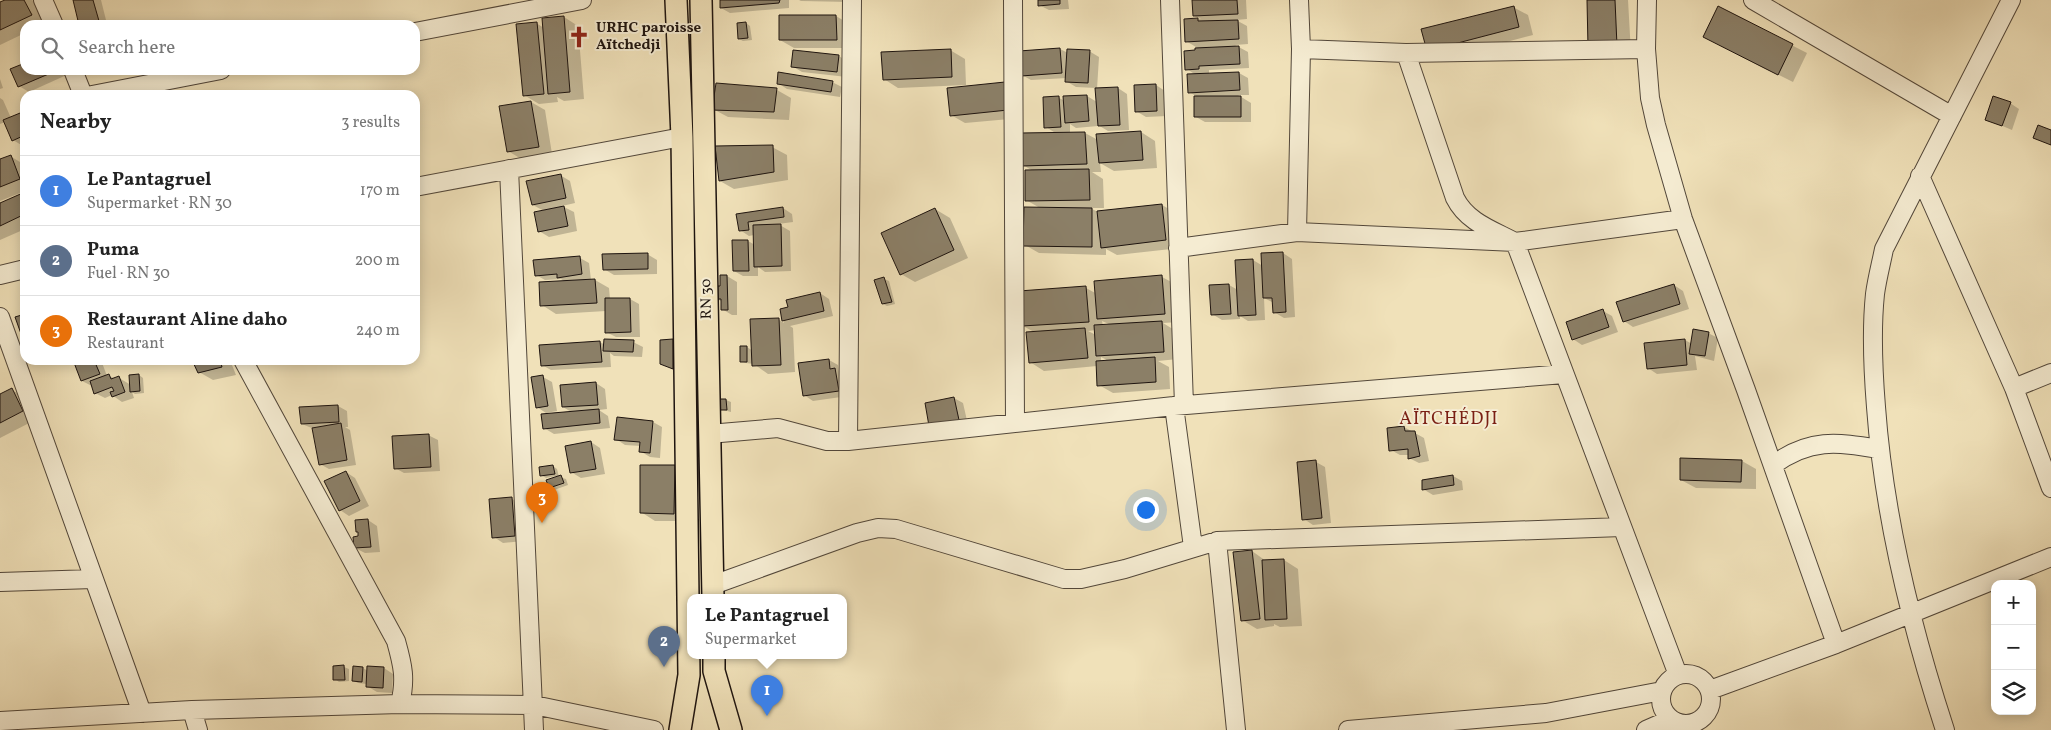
<!DOCTYPE html>
<meta charset="utf-8">
<style>
body{margin:0;font-family:Vollkorn,serif;background:#f6f6f6;color:#222}
.controls{position:absolute;right:15px;bottom:15px;display:grid;overflow:hidden;border-radius:10px;box-shadow:0 2px 12px #0003}
.controls button{width:45px;height:45px;display:grid;place-items:center;padding:0;border:0;border-bottom:1px solid #e0e0e0;background:#fff;color:#222;font:25px sans-serif}
.you{position:absolute;left:1145px;top:509px;width:18px;height:18px;margin:-12px;border:4px solid #fff;border-radius:50%;background:#1a73e8;box-shadow:0 0 0 8px #1a73e833}
.badge{display:grid;place-items:center;width:32px;height:32px;border-radius:50%;background:#db2777;color:#fff;font-size:16px;font-weight:700}
.pin{position:absolute;translate:-50% -41px;filter:drop-shadow(0 1px 2px #0008)}
.pin::after{content:'';position:absolute;top:26px;width:18px;height:15px;background:inherit;clip-path:polygon(0 0,100% 0,50% 100%)}
.popup{position:absolute;left:687px;top:594px;width:160px;height:65px;box-sizing:border-box;display:grid;place-content:center;border-radius:10px;background:#fff;filter:drop-shadow(0 1px 4px #0005);font-size:16px;white-space:nowrap;color:#767676}
.popup b{font-size:19px;color:#222}
.popup::after{content:'';position:absolute;left:50%;top:100%;margin-left:-10px;border:10px solid transparent;border-top-color:#fff}
.list{margin:0;padding:0;list-style:none}
h2{display:flex;justify-content:space-between;align-items:center;height:65px;margin:0;padding:0 20px;font-size:21px}
h2 small{font-size:16px;font-weight:400;color:#767676}
.list li{display:grid;grid-template-columns:32px 1fr auto;gap:15px;align-items:center;box-sizing:border-box;height:70px;padding:0 20px;border-top:1px solid #e0e0e0}
.list b{display:block;font-size:19px;white-space:nowrap}
.list p{margin:0;font-size:16px;white-space:nowrap;color:#767676}
.list em{font-size:16px;font-style:normal;color:#767676}
.icon{flex:none;width:28px;height:28px;fill:none;stroke:currentColor;stroke-width:2;stroke-linecap:round;stroke-linejoin:round}
.map{position:relative;flex:none;width:2051px;height:730px;overflow:hidden}
.search{position:absolute;background:#fff;box-shadow:0 2px 12px #0003;left:20px;top:20px;width:400px;height:55px;display:flex;align-items:center;gap:12px;box-sizing:border-box;padding:0 18px;border-radius:15px;color:#767676;font-size:19px}
.panel{position:absolute;background:#fff;box-shadow:0 2px 12px #0003;left:20px;top:90px;width:400px;height:275px;border-radius:15px}
.map>svg:first-child{display:block}
.shadow{fill:#0003;fill-rule:evenodd}
.building{fill:#8b7f67;stroke:#1e140f}
.lines{fill:none;stroke-linecap:round;stroke-linejoin:round}
.minor-casing{stroke:#52473a;stroke-width:20}
.major-casing{stroke:#1e140f;stroke-width:24}
.minor{stroke:#f5ecd2;stroke-width:18}
.major{stroke:#f0e1b9;stroke-width:21}
.labels{text-anchor:middle;dominant-baseline:central;stroke-width:4;stroke-linejoin:round;paint-order:stroke}
.poi-label{font-size:15px;font-weight:bold;fill:#1e140f;stroke:#f5ecd2;text-anchor:start}
.street-label{font-size:15px;fill:#1e140f;stroke:#f5ecd2}
.quarter-label{font-size:18px;letter-spacing:1px;fill:#7a1f14;stroke:#f5ecd2}
</style>
<div class="map">
<svg width="2051" height="730" viewBox="0 0 2051 730">
<rect width="100%" height="100%" fill="#f0e1b9"/>
<filter id="stains"><feTurbulence type="fractalNoise" baseFrequency=".004" numOctaves="4"/><feColorMatrix values="0 0 0 0 .2 0 0 0 0 .09 0 0 0 0 .02 0 0 0 .5 -.17"/></filter>
<radialGradient id="worn" r=".72"><stop offset=".6" stop-color="#630" stop-opacity="0"/><stop offset="1" stop-color="#630" stop-opacity=".3"/></radialGradient>
<!-- shadow -->
<path class="shadow" d="M8,0H32L35,2L45,23L25,25V33L0,45V4Z
M74,0H101L107,24L111,25H81Z
M722,0H789V8L730,13L721,8Z
M799,0H850V2L801,1Z
M1039,0H1068L1069,9L1049,10L1039,5Z
M1194,0H1246L1247,19L1236,20L1247,26L1248,44L1235,45L1248,52L1249,68L1209,70V74L1239,73L1248,78L1249,95H1238L1251,103V122H1205L1196,117V96L1189,92L1196,75L1187,69L1197,51L1196,47L1186,41L1185,20L1201,19L1194,16Z
M1588,0H1628L1631,53L1604,54Z
M1513,7L1528,15L1533,35L1442,59L1428,50Z
M1719,8L1807,53L1793,82L1719,45Z
M780,16H836L851,25V48H794L780,40Z
M564,17L578,26L584,99L564,101L557,97L558,102L539,104L524,95L536,23L544,28Z
M746,23L750,26L752,40L743,41L739,39Z
M1060,49L1068,53L1089,51L1099,57L1097,89L1118,88L1127,94L1129,130L1108,131L1098,125V126L1076,128L1070,124V133H1085L1098,140L1141,132L1155,141L1157,168L1114,171L1100,163L1101,172H1092L1103,179L1104,208H1090L1098,212L1162,205L1176,213L1180,248L1117,255L1106,249V255L1039,253L1025,245L1040,208L1026,200L1033,171L1023,165L1057,134L1046,127L1059,98L1065,101L1087,96L1097,102L1096,88L1076,87L1066,81L1067,78L1031,80L1022,75L1020,52Z
M950,50L965,59L966,85L898,88L884,79Z
M794,52L839,56L848,62L847,77L802,72L792,66Z
M25,64V70H69L71,73L29,92L19,86Z
M0,79L3,88L0,89Z
M832,82L842,87L840,97L787,89L778,83Z
M1005,84L1022,118L965,123L951,115Z
M1156,85L1165,91L1167,116L1146,117L1136,111Z
M777,90L791,98L789,120L728,117L713,109Z
M0,98L3,100L11,118L25,112V145L23,146L13,140L5,122L0,124Z
M531,102L545,110L552,154L523,160L508,151Z
M2010,103L2019,109L2012,130L1986,119Z
M772,147L787,155L788,180L734,189L720,181Z
M10,156L25,165V229L0,240V205L21,195L20,193L0,201V160Z
M560,175L570,181L575,203L562,206L574,212L577,231L549,237L539,231L544,211L533,205Z
M783,208L792,214L793,222L778,224L790,231L791,271L765,272L758,267V276H743L734,271L748,241L755,245L754,235L749,236L740,230L738,215Z
M935,209L950,218L968,258L915,282L901,274Z
M1283,253L1292,259L1295,317L1284,318L1274,312V303L1264,298L1265,320L1248,321L1240,316V319L1222,320L1212,314L1229,285L1238,290L1236,261L1253,260L1263,266Z
M647,254L657,260V274L614,275L604,269Z
M580,258L589,263L591,280H595L609,288L610,299H630L639,304L640,337H616L606,332V311L556,314L542,305L566,282L561,279L545,280L536,275Z
M727,276L737,282V315H732L722,309V302L716,298Z
M1162,277L1177,285L1179,322L1163,323L1176,331L1178,359L1158,361L1169,367L1170,389L1113,393L1099,385L1097,366L1044,371L1030,362L1036,333L1023,326L1086,288L1097,294ZM1102,321L1111,325L1103,326ZM1096,330V335L1088,331ZM1101,357L1105,359L1109,362H1101Z
M884,279L889,281L895,304L887,306L883,304Z
M1674,285L1683,291L1689,309L1633,327L1624,321Z
M820,293L829,299L833,316L790,326L793,328L795,372L768,374L754,364L746,363L741,361V348L747,347L753,351L778,319L784,323L781,310L789,308Z
M25,294V309L21,296Z
M1603,311L1612,316L1618,332L1582,345L1573,339Z
M1708,333L1718,338L1714,361L1695,356L1697,370L1657,374L1648,368L1685,340L1692,344Z
M672,340L682,346V373L661,363Z
M600,342L605,345L633,342L643,347L642,357L614,356L610,353L611,367L551,370L542,365Z
M74,360H101L107,376H109L116,379L119,378L131,385L139,375L143,378L144,393L135,394L132,392L134,398L122,402L112,395L105,398L95,393L92,386L82,381Z
M193,360H230L236,375L213,380L199,372Z
M829,360L838,365L839,372L845,375L848,396L813,401L804,395Z
M543,377L552,382L557,411L546,413L537,407Z
M596,383L605,389L607,409L599,410L608,416L610,428L554,434L544,428L573,413L563,407Z
M12,390L26,398L37,419L0,438V396Z
M954,398L963,403L968,425H930Z
M720,400H726L731,402V412L720,409Z
M338,406L347,411L348,427H345L350,430L356,465L329,469L320,464L314,429L302,424Z
M653,422L662,427L660,458L650,457L640,451L641,446L625,445L616,439Z
M1404,427L1424,438L1429,461L1419,463L1409,458V455H1400L1391,450Z
M428,435L438,440L440,471L404,473L395,468Z
M591,442L600,448L605,474L581,478L571,472Z
M1742,461L1756,469V489L1696,488L1681,480Z
M1316,462L1325,467L1331,523L1313,525L1304,519Z
M553,466L557,469L559,477L566,479L568,485L554,490L550,487L556,476L546,478L541,475Z
M675,467L689,475L688,521H655L641,512Z
M346,472L355,478L369,506L349,516L340,510Z
M1453,476L1462,481L1463,490L1433,495L1423,489Z
M512,499L522,504L524,541L503,543L494,537Z
M368,520L377,526L380,552L365,553L355,548Z
M1252,551L1266,561L1284,560L1298,569L1302,626L1280,627L1274,624V626L1257,629L1242,620Z
M334,667H344L349,669V681L339,682L335,679Z
M354,667L363,668L368,671L384,668L393,674L392,693L377,692L367,686V684L358,683L354,681Z"/>
<!-- building -->
<path class="building" d="M5,0H24L32,15L0,30V2Z
M73,0H93L99,21L79,25Z
M720,0H780L779,3L720,8Z
M1038,0H1060V4L1038,6Z
M1192,0H1237L1238,14L1193,16Z
M1587,0H1615L1617,46L1588,47Z
M1514,6L1519,27L1427,51L1421,29Z
M1718,6L1793,44L1778,75L1703,37Z
M779,15H836L837,40H779Z
M564,16L570,92L548,94L542,18Z
M1198,18V21L1238,20L1239,39L1185,42L1184,19Z
M537,22L544,94L523,96L516,24Z
M746,22L748,38L738,39L737,23Z
M1239,46L1240,64L1199,66V69L1185,70L1184,51L1195,50V48Z
M1060,48L1062,73L1021,76L1019,51Z
M951,49L952,77L883,80L881,52Z
M1067,49L1090,50L1088,83L1065,82Z
M793,50L839,55L837,72L791,67Z
M25,63V70H58L18,87L10,69Z
M778,72L833,81L831,92L777,84Z
M1239,72L1240,90L1188,93L1187,74Z
M1005,82L1008,110L950,116L947,88Z
M716,83L777,88L774,112L712,110Z
M1156,84L1157,111L1135,112L1134,85Z
M1118,87L1120,125L1098,126L1095,88Z
M1087,95L1089,121L1065,123L1063,96Z
M1059,96L1061,127L1044,128L1043,97Z
M1194,96H1241V117H1194Z
M1993,96L2011,102L2002,126L1985,120Z
M531,101L539,147L507,152L499,106Z
M25,111V135L12,141L3,120Z
M2038,125L2051,130V145L2033,138Z
M1141,131L1143,160L1099,163L1096,134Z
M1085,132L1087,164L1022,166L1021,133Z
M773,145L774,172L719,181L715,146Z
M11,155L20,179L0,187V159Z
M1089,169L1090,200L1025,201V170Z
M561,174L566,198L532,205L526,181Z
M25,192V214L0,226V203Z
M1162,204L1166,240L1101,248L1097,211Z
M564,206L568,226L538,232L534,212Z
M783,207L784,217L748,222L749,230L739,231L736,214Z
M1024,207L1092,208V247L1023,246Z
M935,208L954,250L900,275L881,233Z
M781,224L782,266L754,267L753,225Z
M732,240H748L749,271H733Z
M1283,252L1286,312L1273,313L1272,298H1263L1261,253Z
M648,253V269L603,270L602,254Z
M580,256L582,274L557,278V274L535,276L533,260Z
M1253,259L1256,315L1238,316L1235,260Z
M720,275H727L728,310H721V299H714V286H720Z
M1162,275L1165,314L1097,319L1094,281Z
M884,277L892,302L882,304L874,280Z
M595,279L597,303L540,306L539,282Z
M1229,284L1231,314L1211,315L1209,285Z
M1674,284L1680,304L1623,322L1616,302Z
M1086,286L1089,322L1022,326L1019,291Z
M820,292L824,311L782,321L780,309L788,307L786,300Z
M605,298H630L631,332L605,333Z
M1603,309L1609,327L1572,340L1566,322Z
M25,314V345L15,317Z
M779,318L781,365L752,366L750,319Z
M1162,321L1164,352L1096,356L1094,325Z
M1085,328L1088,358L1029,363L1026,332Z
M1693,329L1709,332L1705,356L1689,354Z
M604,339L634,340L633,352L603,351Z
M673,339V369L660,364V340Z
M1685,339L1687,365L1647,369L1644,343Z
M600,341L602,362L541,366L539,345Z
M740,346H747V362H740Z
M1155,357L1156,382L1097,386L1096,361Z
M829,359L830,369L835,368L839,391L803,396L798,363Z
M73,360H94L100,374L81,381Z
M192,360H220L222,367L198,373Z
M109,374L111,379L119,376L125,392L112,397L110,392L114,391L112,387L94,394L90,381Z
M139,374L140,391L130,392L129,375Z
M543,375L548,406L536,408L531,377Z
M596,382L598,405L562,407L560,385Z
M12,388L23,411L0,423V394Z
M954,397L959,420L929,426L925,403Z
M719,399H726L727,410H719Z
M338,405L339,422L301,424L299,407Z
M599,409L600,423L543,429L541,414Z
M617,417L653,421L650,453L639,452L640,442L614,440Z
M341,423L347,460L319,465L312,428Z
M1404,426L1405,431H1415L1420,456L1408,459V449L1389,451L1387,428Z
M429,434L431,467L394,469L392,436Z
M591,441L596,469L570,473L565,446Z
M1680,458L1742,460L1741,482L1680,480Z
M1316,460L1322,518L1302,520L1297,462Z
M553,465L555,474L540,476L539,467Z
M640,465H675L674,514L640,513Z
M346,471L360,501L339,511L324,481Z
M561,475L564,483L549,488L546,480Z
M1453,475L1454,485L1422,490V480Z
M512,497L515,536L492,538L489,499Z
M368,519L371,547L354,548L353,537L358,536V532H356L355,520Z
M1252,550L1260,619L1241,621L1233,552Z
M1284,559L1287,619L1265,620L1262,560Z
M344,665L345,680H333V666Z
M353,666L363,667L362,682L352,681Z
M367,666L384,667L383,688L366,687Z"/>
<g class="lines">
<!-- minor casing -->
<g class="minor-casing">
<path id="minor" d="M43,0L54,25
M1013,0L1015,423
M1170,0L1184,405
M1647,0L1646,49L1650,98L1656,125L1683,219L1746,390L1836,644
M1753,0L1952,116
M415,32L582,0
M1301,49L1406,53L1646,49
M1406,53L1455,198C1467,222 1492,230 1515,242L1678,675
M73,70L83,95
M92,95L221,70
M509,169L534,730
M1920,176L2014,388L2051,488
M415,187L682,137
M1297,232L1301,49L1299,0
M1178,248L1297,232L1515,242L1683,219
M0,275L25,269
M0,317L142,713
M243,360L396,641C403,666 406,679 400,704
M2014,388L2051,373
M1174,406L1193,547
M709,434L778,428L827,441H848L1174,406L1564,374
M848,441L852,0
M1773,465C1810,438 1836,442 1879,449
M1217,541L1236,730
M0,582L93,579
M713,585L857,533L878,528L896,529L1064,579H1081L1125,569L1217,541L1622,527
M1661 699a25 25 0 1 1 50 0a25 25 0 1 1-50 0Z
M1710,690L1836,644L2051,557
M192,710L198,730
M0,721L192,710L400,704L534,705L654,730
M1348,730L1546,713L1662,691
M1646,730L1671,719
M1945,730C1911,626 1884,517 1876,407C1873,370 1871,332 1875,294C1877,279 1881,264 1884,249L2011,0"/>
</g>
<!-- major casing -->
<g class="major-casing">
<path id="major" d="M676,0L682,137L689,675L680,730
M701,0L713,597
M714,655V671L731,730"/>
</g>
<!-- minor -->
<use href="#minor" class="minor"/>
<!-- major -->
<use href="#major" class="major"/>
</g>
<!-- icons -->
<defs>
<g id="church-bare" transform="scale(1.725)"><path d="M-1.2-6h2.4v3.5h3.3v2.4h-3.3V6h-2.4V-.1h-3.3v-2.4h3.3Z" fill="#8f2418" stroke="#f5ecd2" stroke-width="2.5" paint-order="stroke"/></g>
</defs>
<g fill-rule="evenodd">
<use href="#church-bare" x="579" y="37"/>
</g>
<g class="labels">
<!-- poi labels -->
<g class="poi-label">
<text x="596" y="28">URHC paroisse<tspan x="596" dy="17">Aïtchedji</tspan></text>
</g>
<!-- street labels -->
<g class="street-label">
<text transform="translate(707 299) rotate(-91)">RN 30</text>
</g>
<!-- quarter labels -->
<g class="quarter-label">
<text x="1449" y="419">AÏTCHÉDJI</text>
</g>
</g>
<rect width="100%" height="100%" filter="url(#stains)"/>
<rect width="100%" height="100%" fill="url(#worn)"/>
</svg>
<div class="controls">
<button>+</button>
<button>−</button>
<button><svg class="icon" aria-label="layers" viewBox="0 0 24 24"><path d="M12 4l9 5-9 5-9-5zM3 14l9 5 9-5"/></svg></button>
</div>
<div class="you"></div>
<div class="pin badge" style="left:767px;top:716px;background:#3f7fe0">1</div>
<div class="popup"><b>Le Pantagruel</b>Supermarket</div>
<div class="pin badge" style="left:664px;top:667px;background:#5c6f8a">2</div>
<div class="pin badge" style="left:542px;top:523px;background:#e8710a">3</div>
<div class="search"><svg class="icon" aria-label="search" viewBox="0 0 24 24"><circle cx="10" cy="10" r="6"/><path d="M15 15l6 6"/></svg>Search here</div>
<section class="panel">
<h2>Nearby<small>3 results</small></h2>
<ul class="list">
<li><span class="badge" style="background:#3f7fe0">1</span><div><b>Le Pantagruel</b><p>Supermarket · RN 30</p></div><em>170 m</em></li>
<li><span class="badge" style="background:#5c6f8a">2</span><div><b>Puma</b><p>Fuel · RN 30</p></div><em>200 m</em></li>
<li><span class="badge" style="background:#e8710a">3</span><div><b>Restaurant Aline daho</b><p>Restaurant</p></div><em>240 m</em></li>
</ul>
</section>
</div>
